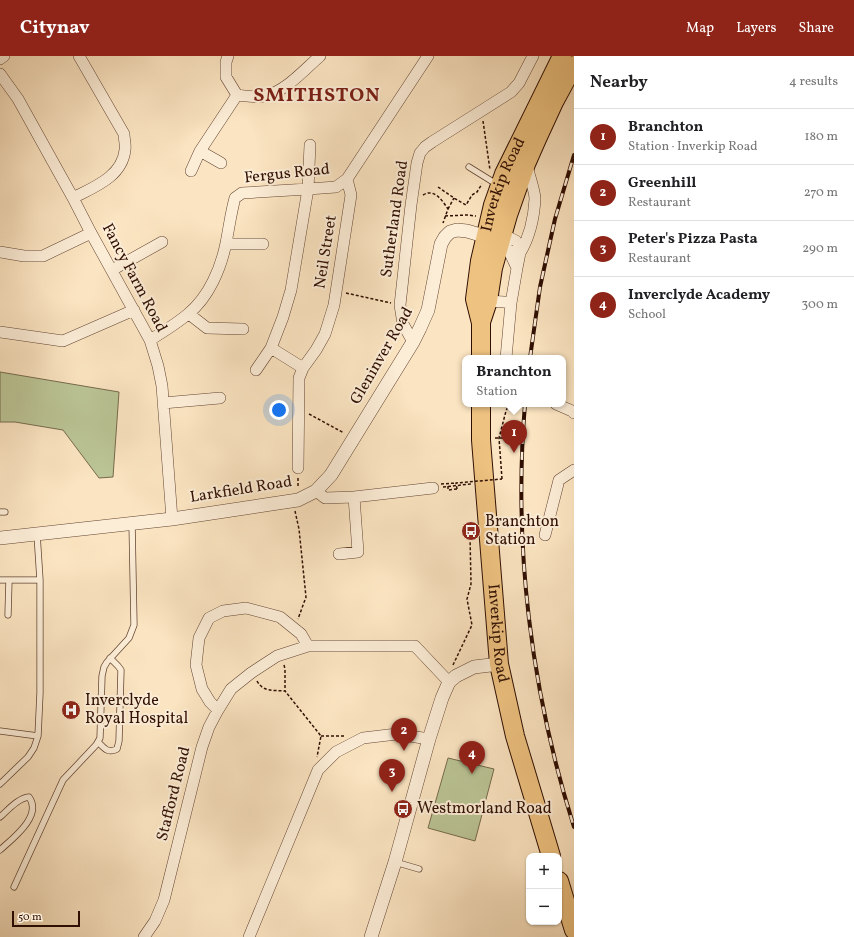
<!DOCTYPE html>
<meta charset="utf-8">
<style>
body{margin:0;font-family:Vollkorn,serif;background:#f6f6f6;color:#202124}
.controls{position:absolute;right:12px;bottom:12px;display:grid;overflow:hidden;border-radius:8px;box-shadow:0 1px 3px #0004}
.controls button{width:36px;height:36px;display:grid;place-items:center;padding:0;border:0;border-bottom:1px solid #e0e0e0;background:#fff;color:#202124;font:20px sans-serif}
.scale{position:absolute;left:12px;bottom:10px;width:68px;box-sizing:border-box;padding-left:4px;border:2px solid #300f03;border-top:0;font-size:11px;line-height:14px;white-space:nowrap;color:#300f03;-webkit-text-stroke:3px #fcedd7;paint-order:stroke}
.you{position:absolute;left:279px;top:354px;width:14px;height:14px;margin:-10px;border:3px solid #fff;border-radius:50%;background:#1a73e8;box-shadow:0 0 0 6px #1a73e833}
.badge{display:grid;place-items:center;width:26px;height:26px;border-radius:50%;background:#8f2418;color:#fff;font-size:13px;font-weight:700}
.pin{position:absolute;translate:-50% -33px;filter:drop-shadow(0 1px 2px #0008)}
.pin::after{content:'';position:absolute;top:21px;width:14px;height:12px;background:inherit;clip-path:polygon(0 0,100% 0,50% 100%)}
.popup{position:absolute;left:462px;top:299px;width:104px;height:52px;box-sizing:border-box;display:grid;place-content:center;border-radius:8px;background:#fff;filter:drop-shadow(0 1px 3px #0005);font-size:13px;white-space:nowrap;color:#757577}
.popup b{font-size:15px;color:#202124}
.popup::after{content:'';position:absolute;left:50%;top:100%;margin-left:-8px;border:8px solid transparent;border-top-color:#fff}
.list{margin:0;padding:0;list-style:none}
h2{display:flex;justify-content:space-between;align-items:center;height:52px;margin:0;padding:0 16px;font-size:17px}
h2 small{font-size:13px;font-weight:400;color:#757577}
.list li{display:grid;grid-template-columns:26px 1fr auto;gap:12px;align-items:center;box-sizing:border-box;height:56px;padding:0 16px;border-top:1px solid #e0e0e0}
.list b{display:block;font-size:15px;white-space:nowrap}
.list p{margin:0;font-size:13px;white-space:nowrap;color:#757577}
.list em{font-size:13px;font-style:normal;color:#757577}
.map{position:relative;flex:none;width:574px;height:881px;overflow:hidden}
header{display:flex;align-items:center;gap:24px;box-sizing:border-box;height:56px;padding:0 20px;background:#8f2418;color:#fff}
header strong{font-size:19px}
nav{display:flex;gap:22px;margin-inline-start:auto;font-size:14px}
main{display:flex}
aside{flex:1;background:#fff}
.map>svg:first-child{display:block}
.green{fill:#bbc596;stroke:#766a4c}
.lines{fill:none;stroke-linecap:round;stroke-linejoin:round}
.service-casing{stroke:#634432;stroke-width:7}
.minor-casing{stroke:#634432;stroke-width:12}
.tertiary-casing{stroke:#634432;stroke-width:14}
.trunk-casing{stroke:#300f03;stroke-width:20}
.path{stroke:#300f03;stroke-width:1.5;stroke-dasharray:3 2;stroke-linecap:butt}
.service{stroke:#fcedd7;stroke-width:5.5}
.minor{stroke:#fcedd7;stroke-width:11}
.tertiary{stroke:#fcedd7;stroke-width:13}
.trunk{stroke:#eec280;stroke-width:18}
.rail-casing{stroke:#300f03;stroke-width:4}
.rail{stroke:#fcedd7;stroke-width:2.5;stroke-dasharray:8;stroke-linecap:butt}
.path-bridge{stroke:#300f03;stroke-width:1.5;stroke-dasharray:3 2;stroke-linecap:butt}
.labels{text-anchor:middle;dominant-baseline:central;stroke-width:4;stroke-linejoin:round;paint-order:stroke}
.street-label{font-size:16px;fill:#300f03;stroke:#fcedd7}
.poi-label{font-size:16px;fill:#300f03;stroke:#fcedd7;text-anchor:start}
.district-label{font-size:20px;font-weight:bold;letter-spacing:1px;fill:#7a1f14;stroke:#fcedd7}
</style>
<header>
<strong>Citynav</strong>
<nav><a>Map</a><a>Layers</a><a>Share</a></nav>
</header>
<main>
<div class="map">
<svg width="574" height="881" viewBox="0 0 574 881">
<rect width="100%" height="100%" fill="#fbe4c1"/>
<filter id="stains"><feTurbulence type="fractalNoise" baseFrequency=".005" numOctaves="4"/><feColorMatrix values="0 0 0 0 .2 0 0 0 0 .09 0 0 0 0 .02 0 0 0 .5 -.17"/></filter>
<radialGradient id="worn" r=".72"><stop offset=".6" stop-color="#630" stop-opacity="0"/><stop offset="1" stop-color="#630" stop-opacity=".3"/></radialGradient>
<!-- green -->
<path class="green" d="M0,316L119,336L113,421L99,422L63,374L15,366H0Z
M448,702L494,713L475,785L428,772Z"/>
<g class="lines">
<!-- service casing -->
<g class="service-casing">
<path id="service" d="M469,111L498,129
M0,456H5
M0,524H40
M8,559L9,524
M0,675L38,680
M98,686C104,692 108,698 117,693L119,685L121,614L118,610L110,602
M0,728L28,701L34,692L38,680L40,637V524L37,478
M0,761C8,754 18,742 29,741C43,760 12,783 0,794
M395,806L419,813
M14,831L63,724L96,689L100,682L102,620L104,611L107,606L129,582L134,569L132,467"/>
</g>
<!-- minor casing -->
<g class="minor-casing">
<path id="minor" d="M228,0L226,6V21L237,39C246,40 256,42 265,40C286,35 304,14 320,0
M0,3L4,0
M0,18L18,43L73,142L91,177L150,284L158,310L162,330L172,463
M200,95L221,107
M191,115L200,95L237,39
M73,142C94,131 122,121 125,94C126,89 124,83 124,78L79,0
M226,188H263
M0,196L24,200H43L91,177
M520,197C529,182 534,161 535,143C535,135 529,119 527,110
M112,214L162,186
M488,245L504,246L511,247
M189,258L207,272L243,273
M0,276L63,285L134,254
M150,284C163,276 176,268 188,258C209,241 221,212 226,187C229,172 231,156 235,142L242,137L308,133L336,131L347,123
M413,286L403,268L400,249L411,149L417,107L420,97L425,91L432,86L511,36L519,27L533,0
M271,292L303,312
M506,302L511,247L517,212L520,197L516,185L510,182L500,184L509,195L517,212
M256,314L271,292L283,261L291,234L308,133L310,89
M163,347L220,342
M556,348L572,355L574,357
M298,412L299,322L303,312L316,294L325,278L334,249L351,139L347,123L428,0
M316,435L325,442L354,441L433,432
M545,479L559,424L574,414
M339,498L358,496L354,441
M218,654L210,646L202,633L196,609L199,582L209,562L223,555L246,552L280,561L301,578L308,590
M144,881L155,865L164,844L202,691L209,671L218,654L231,633L251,617L277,600L308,590H415L449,626
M249,881L318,714L336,696L363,682L397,678L429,683"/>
</g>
<!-- tertiary casing -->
<g class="tertiary-casing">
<path id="tertiary" d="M0,482L172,463L298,444L316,435L331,419L413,286L420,272L428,254L441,188L445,181L450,176L457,174L467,175L494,183
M371,881L395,806L429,683L442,642L449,626L456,620L474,611L499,608"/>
</g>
<!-- trunk casing -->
<g class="trunk-casing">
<g id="trunk">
<path d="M481,266L488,245L493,212L508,159L526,108L537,83L554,46L574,9"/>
<path id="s1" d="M481,302V267L475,243L480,205L493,149L504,118L562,0"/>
<path id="s2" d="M481,348V384L499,608L515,680L551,800"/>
<path d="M559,825L574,874"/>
</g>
</g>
<!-- path -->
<path class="path" d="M483,65L490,114
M438,131L454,142L466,149L472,139L477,136L482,128
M423,139C434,132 442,144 448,153L443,167
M448,153L454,142
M445,160L467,159L476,160
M346,237L391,247
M309,358L344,377
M495,382H516
M298,422V432
M502,423L499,382L506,355L509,348
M441,428L456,427
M448,430V434L457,433
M443,431L471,428
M295,455L299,473L306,541L298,563
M284,609L285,613V635
M453,609L472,569L467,543L471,528L470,480
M257,625C263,636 273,634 285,635L321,680L317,701
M321,680H345"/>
<!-- service -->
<use href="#service" class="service"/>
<!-- minor -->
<use href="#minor" class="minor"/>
<!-- tertiary -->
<use href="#tertiary" class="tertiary"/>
<!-- trunk -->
<use href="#trunk" class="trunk"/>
<!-- rail casing -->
<g class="rail-casing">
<path id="rail" d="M530,302L540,231L555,163L574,99
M525,348C513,490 531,635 574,771"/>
</g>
<!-- rail -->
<use href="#rail" class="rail"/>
<!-- path-bridge -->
<path class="path-bridge" d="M457,433L456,427L502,423"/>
</g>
<!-- icons -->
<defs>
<g id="bus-disc" transform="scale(1)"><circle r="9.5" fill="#8f2418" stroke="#fcedd7"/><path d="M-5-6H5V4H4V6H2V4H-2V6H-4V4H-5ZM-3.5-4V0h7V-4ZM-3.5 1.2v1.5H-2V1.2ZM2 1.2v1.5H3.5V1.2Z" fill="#fff"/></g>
<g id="hospital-disc" transform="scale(1)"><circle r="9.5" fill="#8f2418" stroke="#fcedd7"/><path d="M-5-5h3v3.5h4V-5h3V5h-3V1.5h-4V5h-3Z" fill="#fff"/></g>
</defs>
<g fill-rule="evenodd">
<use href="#bus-disc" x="471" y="475"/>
<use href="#hospital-disc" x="71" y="654"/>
<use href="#bus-disc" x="403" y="753"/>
</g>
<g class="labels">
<!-- street labels -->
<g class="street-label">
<text transform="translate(287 118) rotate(-6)">Fergus Road</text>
<text stroke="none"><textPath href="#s1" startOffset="178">Inverkip Road</textPath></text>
<text transform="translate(395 163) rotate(-82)">Sutherland Road</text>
<text transform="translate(326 196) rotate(-81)">Neil Street</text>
<text transform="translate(134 222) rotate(62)">Fancy Farm Road</text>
<text transform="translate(382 300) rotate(-60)">Gleninver Road</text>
<text transform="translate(241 434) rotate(-9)">Larkfield Road</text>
<text stroke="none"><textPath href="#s2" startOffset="230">Inverkip Road</textPath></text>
<text transform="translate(174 738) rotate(-76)">Stafford Road</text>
</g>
<!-- poi labels -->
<g class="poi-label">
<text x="485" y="466">Branchton<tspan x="485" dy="18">Station</tspan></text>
<text x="85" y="645">Inverclyde<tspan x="85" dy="18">Royal Hospital</tspan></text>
<text x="417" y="753">Westmorland Road</text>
</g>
<!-- district labels -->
<g class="district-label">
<text x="317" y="40">SMITHSTON</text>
</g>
</g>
<rect width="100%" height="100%" filter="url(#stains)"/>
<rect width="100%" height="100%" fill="url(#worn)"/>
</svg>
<div class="controls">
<button>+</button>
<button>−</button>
</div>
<div class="scale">50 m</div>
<div class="you"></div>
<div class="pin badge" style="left:514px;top:397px">1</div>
<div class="popup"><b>Branchton</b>Station</div>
<div class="pin badge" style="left:404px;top:695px">2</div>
<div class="pin badge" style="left:392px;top:736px">3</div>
<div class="pin badge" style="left:472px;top:718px">4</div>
</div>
<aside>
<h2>Nearby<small>4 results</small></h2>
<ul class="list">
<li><span class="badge">1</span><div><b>Branchton</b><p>Station · Inverkip Road</p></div><em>180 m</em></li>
<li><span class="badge">2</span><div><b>Greenhill</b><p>Restaurant</p></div><em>270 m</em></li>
<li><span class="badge">3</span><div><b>Peter's Pizza Pasta</b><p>Restaurant</p></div><em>290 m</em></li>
<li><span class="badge">4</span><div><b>Inverclyde Academy</b><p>School</p></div><em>300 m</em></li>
</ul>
</aside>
</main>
